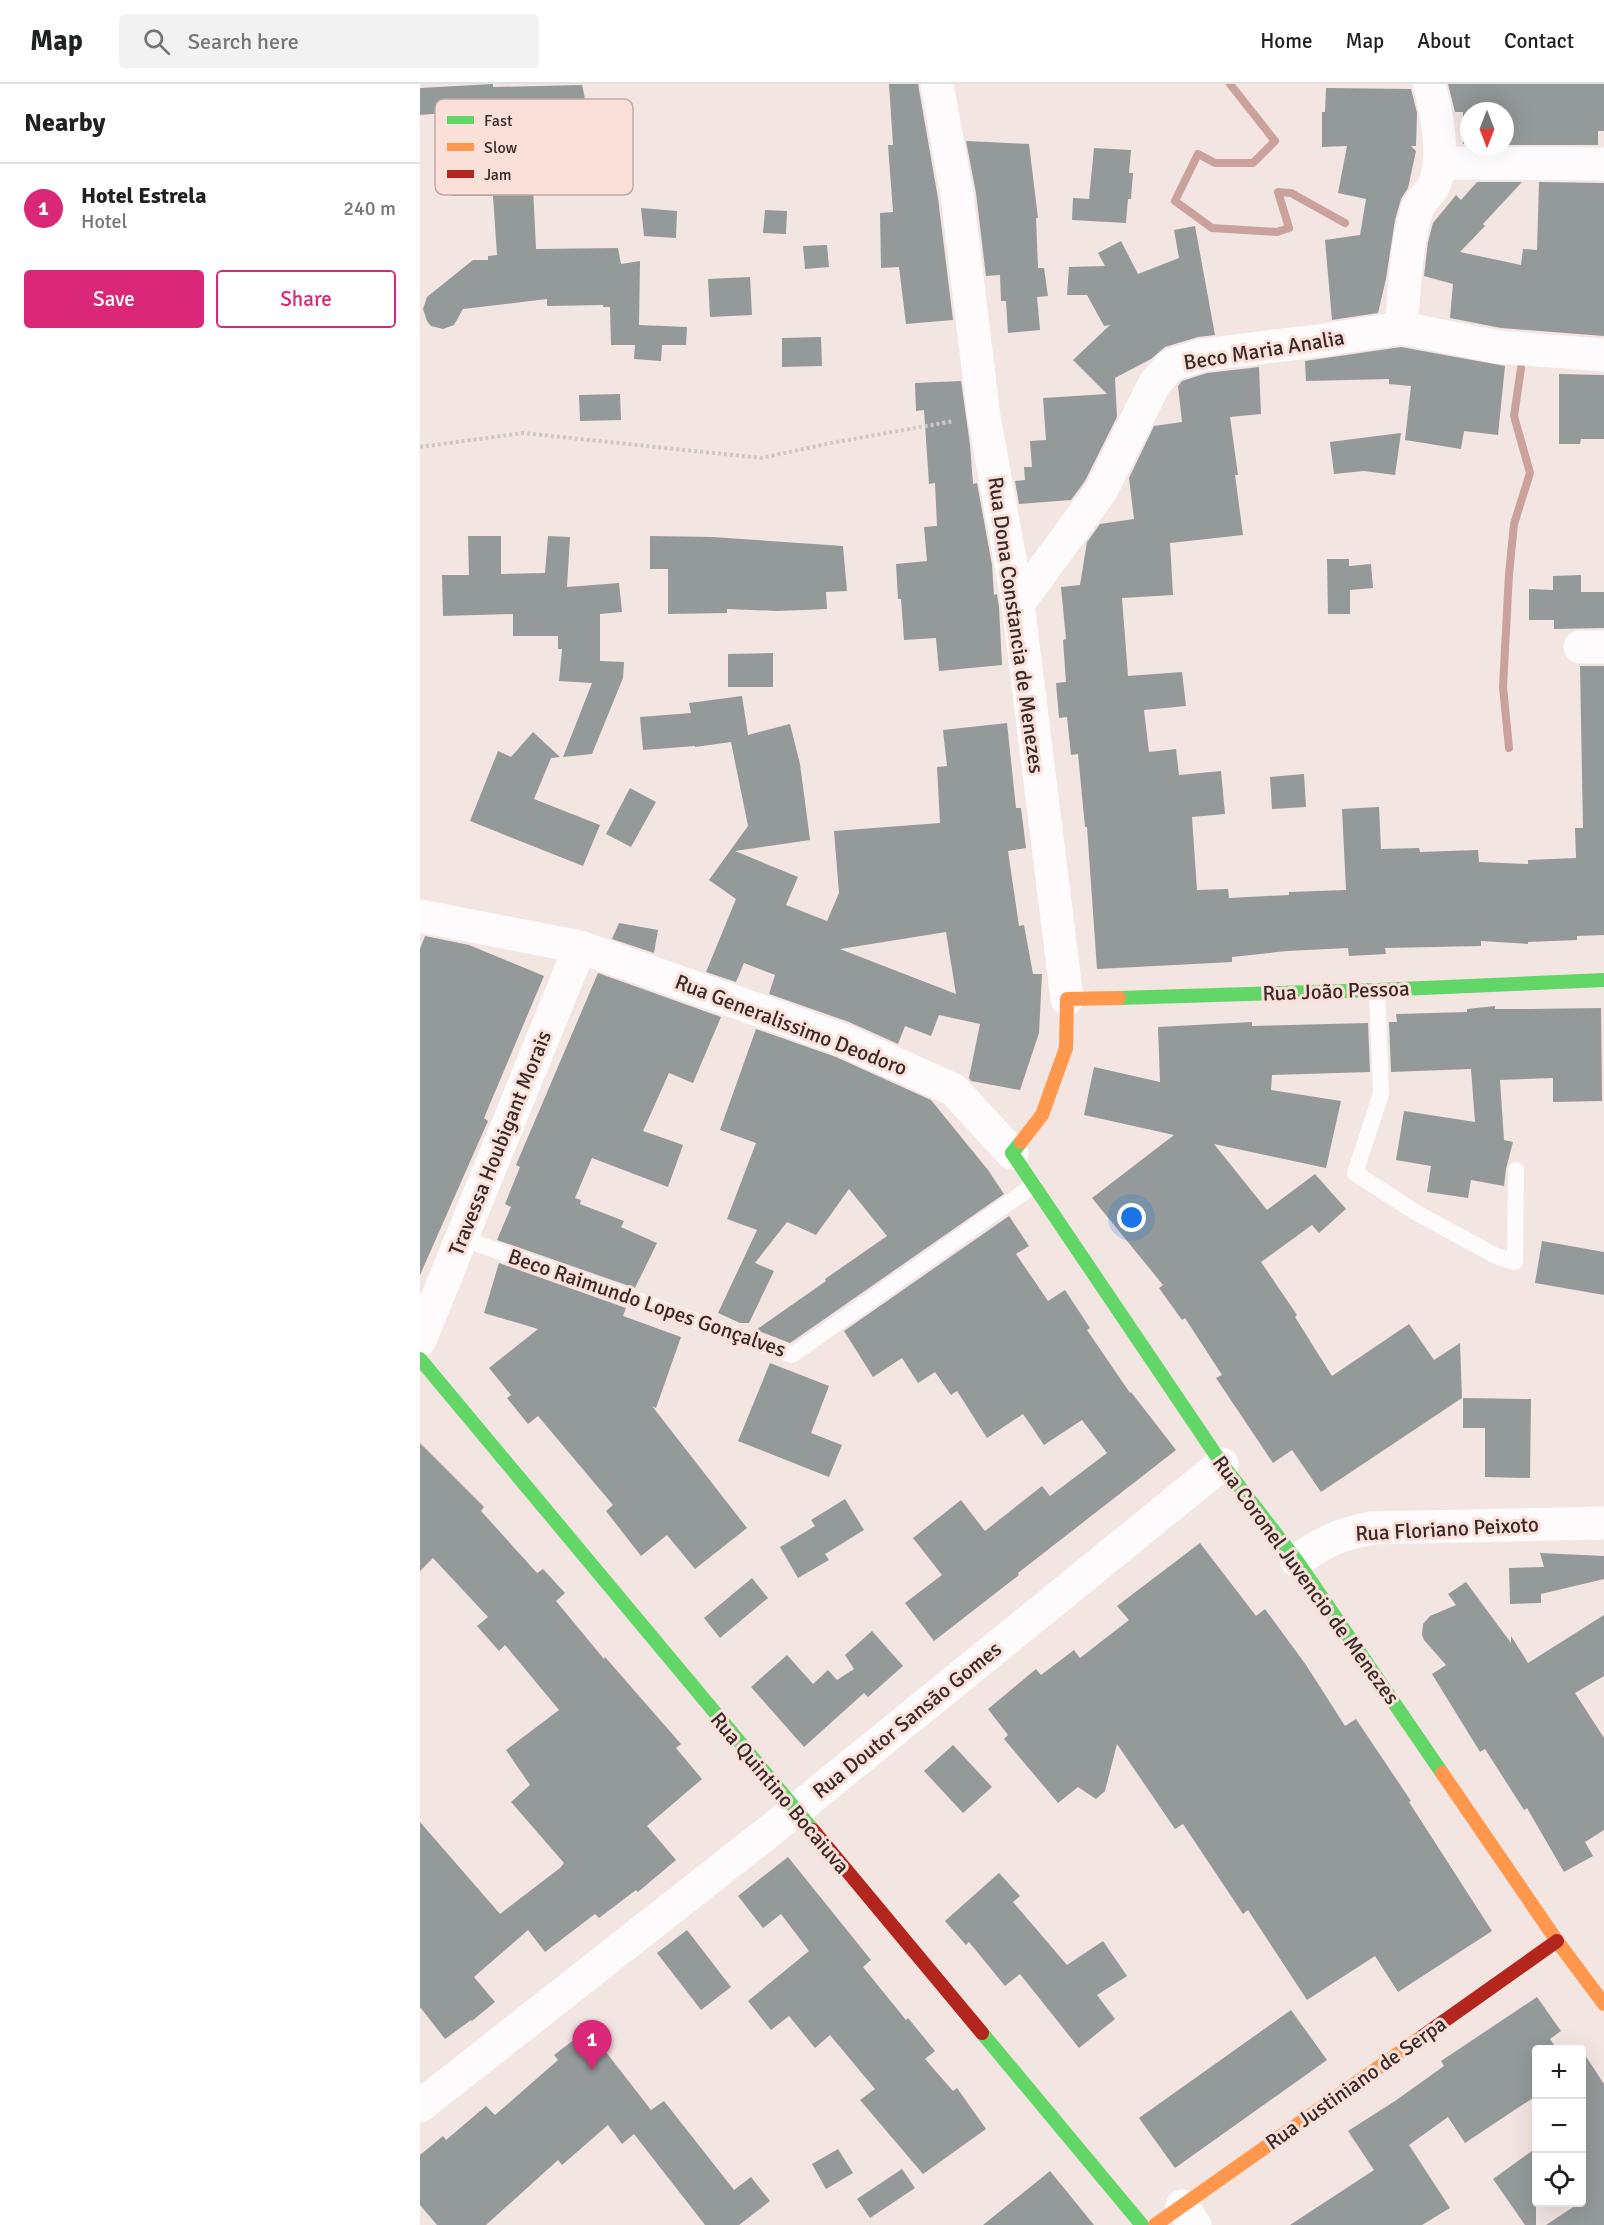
<!DOCTYPE html>
<meta charset="utf-8">
<style>
body{margin:0;font-family:Signika,sans-serif;background:#f2f2f2;color:#202124}
.controls{position:absolute;right:18px;bottom:18px;display:grid;overflow:hidden;border-radius:6px;box-shadow:0 6px 24px #0002}
.controls button{width:54px;height:54px;display:grid;place-items:center;padding:0;border:0;border-bottom:2px solid #e0e0e0;background:#fff;color:#202124;font:30px sans-serif}
.compass{position:absolute;left:1040px;top:18px;width:54px;height:54px;border-radius:50%;background:#fff;box-shadow:0 6px 24px #0002;rotate:180deg}
.you{position:absolute;left:712px;top:1134px;width:21px;height:21px;margin:-15px;border:4px solid #fff;border-radius:50%;background:#1a73e8;box-shadow:0 0 0 9px #1a73e833}
.badge{display:grid;place-items:center;width:39px;height:39px;border-radius:50%;background:#db2777;color:#fff;font-size:20px;font-weight:700}
.pin{position:absolute;translate:-50% -50px;filter:drop-shadow(0 2px 3px #0008)}
.pin::after{content:'';position:absolute;top:32px;width:21px;height:18px;background:inherit;clip-path:polygon(0 0,100% 0,50% 100%)}
.list{margin:0;padding:0;list-style:none}
h2{display:flex;justify-content:space-between;align-items:center;height:78px;margin:0;padding:0 24px;font-size:26px}
h2 small{font-size:20px;font-weight:400;color:#757577}
.list li{display:grid;grid-template-columns:39px 1fr auto;gap:18px;align-items:center;box-sizing:border-box;height:90px;padding:0 24px;border-top:2px solid #e0e0e0}
.list b{display:block;font-size:22px;white-space:nowrap}
.list p{margin:0;font-size:20px;white-space:nowrap;color:#757577}
.list em{font-size:20px;font-style:normal;color:#757577}
.actions{display:flex;gap:12px;padding:18px 24px}
.actions a{flex:1;padding:14px 0;border:2px solid #db2777;border-radius:6px;text-align:center;font-size:21px;color:#db2777}
.actions .main{background:#db2777;color:#fff}
.icon{flex:none;width:33px;height:33px;fill:none;stroke:currentColor;stroke-width:2;stroke-linecap:round;stroke-linejoin:round}
.map{position:relative;flex:none;width:1184px;height:2141px;overflow:hidden}
header{display:flex;align-items:center;gap:36px;box-sizing:border-box;height:84px;padding:0 30px;background:#fff;border-bottom:2px solid #e0e0e0}
header strong{font-size:28px}
nav{display:flex;gap:33px;margin-inline-start:auto;font-size:21px}
.search{width:420px;height:54px;background:#f2f2f2;display:flex;align-items:center;gap:15px;box-sizing:border-box;padding:0 21px;border-radius:6px;color:#757577;font-size:22px}
main{display:flex}
aside{flex:1;background:#fff}
.map>svg:first-child{display:block}
.lines{fill:none;stroke-linecap:round;stroke-linejoin:round}
.stream{stroke:#caa29b;stroke-width:8}
.building{fill:#939a99;fill-rule:evenodd}
.path{stroke:#cdc8c7;stroke-width:4;stroke-dasharray:3 3;stroke-linecap:butt}
.lane{stroke:#fdfbfb;stroke-width:16}
.street{stroke:#fdfbfb;stroke-width:33}
.fast{stroke:#63d668;stroke-width:14}
.slow{stroke:#ff974d;stroke-width:14}
.jam{stroke:#b3261e;stroke-width:14}
.labels{text-anchor:middle;dominant-baseline:central;stroke-width:6;stroke-linejoin:round;paint-order:stroke}
.street-label{font-size:21px;fill:#372a28;stroke:#fbe0da}
.key{fill:#fbe0da;stroke:#c0a9a5;stroke-width:1.5}
.key-label{font-size:16px;fill:#372a28}
</style>
<header>
<strong>Map</strong>
<div class="search"><svg class="icon" aria-label="search" viewBox="0 0 24 24"><circle cx="10" cy="10" r="6"/><path d="M15 15l6 6"/></svg>Search here</div>
<nav><a>Home</a><a>Map</a><a>About</a><a>Contact</a></nav>
</header>
<main>
<aside>
<h2>Nearby<small></small></h2>
<ul class="list">
<li><span class="badge">1</span><div><b>Hotel Estrela</b><p>Hotel</p></div><em>240 m</em></li>
</ul>
<div class="actions"><a class="main">Save</a><a>Share</a></div>
</aside>
<div class="map">
<svg width="1184" height="2141" viewBox="0 0 1184 2141">
<rect width="100%" height="100%" fill="#f3e5e2"/>
<g class="lines">
<!-- stream -->
<path class="stream" d="M810,0L855,57L833,79H795L778,70L755,117L792,144L857,148L869,144L858,108L871,109L925,139
M1089,664L1083,603L1089,490L1094,440L1110,389L1094,332L1101,284"/>
</g>
<!-- building -->
<path class="building" d="M73,0V3L162,1L169,33L158,36L171,90L113,102L116,165L198,164L201,180L220,177L219,241L267,243L266,261H242L241,277L214,275L215,261H191L190,223H183V221L127,222V215L43,225L34,241L23,245L11,242L7,237L3,225L7,213L53,176H68V172L77,171L73,112H32V85H51L49,27L0,31V4Z
M469,0H498L518,114L533,236L486,240L479,183L461,184L460,129L473,128L468,61H473Z
M1028,0H1184V47H1178V61H1085V27H1049V60H1043V28H1035Z
M906,4L991,5L997,29L996,62H991L996,67L988,104L981,115L975,136L966,195L958,229L912,236L905,156L940,151L946,115L918,109L927,62L902,63V28H905Z
M546,57L609,60L618,134H616L618,184H624L628,212L617,213L620,246L588,249L586,217H581L580,191L566,192L556,109Z
M674,64L711,66L709,89H713L711,115H708L706,139L652,136L653,114L669,115Z
M1057,98H1102L1063,140L1065,142L1040,168L1101,181L1103,165L1117,166L1119,98L1184,99V252L1081,244L1030,234L1033,200L1004,192L1008,158L1013,139L1036,111L1041,116Z
M221,124L257,127L256,154L224,152Z
M345,126L367,127L366,150L343,149Z
M775,142L795,251L778,253L745,263L731,275L695,294L697,333L665,397L651,416L599,420L595,397L605,396L604,383H612L610,357L626,356L623,314L687,310L653,276L690,241L684,242L667,211H647L649,183L685,182L678,169L701,157L718,190L759,174L754,146Z
M407,161L409,183L385,185L383,162Z
M330,193L332,231L290,233L288,195Z
M401,253L402,282L362,283V254Z
M981,263L1085,282L1078,351L1044,347L1041,365L985,356L991,302L969,300V295L886,297L885,277Z
M839,283L841,330L810,333L818,391H815L823,451L750,459L753,511L702,514L708,592L762,588L766,622L724,626L729,668L756,665L759,691L801,687L805,730L772,733L777,806L808,805L809,814L869,811V808L926,806L922,725L959,723L961,765L999,764L1000,768L1058,766L1059,778L1108,780V776L1156,774L1155,744H1163L1160,582H1184V851L1157,852V856L1108,858V860L1061,857V862L965,864L966,870L929,872L928,864L867,867L812,873V878L677,885L667,743H665L658,670L651,671L647,633L639,634L636,599L646,598L643,556L646,555L641,503L660,501L667,458L680,440L714,435L709,394L734,342L762,338L758,302L762,297L787,289Z
M1139,290L1184,291V355H1161L1160,360H1139Z
M541,297L550,361L553,400L557,399L572,481L574,511L577,510L579,523L582,581L519,587L516,554L484,556L481,515H478L476,480L507,477L504,443L517,442L515,399L509,400L504,326L496,327L495,299Z
M200,310L201,336L160,337L159,311Z
M981,349L975,391L944,387L914,390L910,358Z
M48,452H81V490L125,489L128,452L150,453L147,503L199,499L202,528L180,530V577L204,578L203,594L172,670L143,673L172,599L139,597L142,565H138V552H93V530L23,532L22,491H49Z
M230,452L292,453L423,462L427,507L406,508L407,525L358,527L307,525V529L248,530V485H230Z
M907,475H929V482L951,480L953,504L930,506V530H908Z
M1161,491V508H1184V544L1134,545V536H1109V505L1133,506V492Z
M353,569V603H308V570Z
M322,612L328,651L370,640L380,680L390,756L315,767L378,793L366,821L407,837L419,809L414,747L520,739L517,683L527,682L523,646L587,639L596,724H601L606,764L588,767L599,842L604,841L613,890H622L619,949L600,1006L551,997L549,994L560,940L519,931L511,952L485,942L478,960L429,938L349,910L355,891L324,879L316,898L286,888L316,815L289,796L328,742L311,658L275,663V662L223,666L220,633L271,629L269,619ZM526,848L536,910L420,865Z
M113,648L140,673L131,674L114,715L180,741L163,782L50,737L78,667L91,673Z
M884,690L886,723L852,725L850,693Z
M210,704L236,718L211,763L186,750Z
M199,839L238,846L234,869L192,855Z
M5,852L49,861L124,892L64,1034L68,1037L0,1191V865Z
M178,889L301,933L273,999L249,989L223,1047L263,1061L248,1103L172,1074L155,1114L161,1116L160,1120L204,1137L201,1143L237,1159L215,1204L77,1156L91,1123L85,1120L100,1083L96,1081Z
M1075,922V925H1108L1181,924L1182,1017L1133,1018V994L1080,996L1084,1056L1093,1058L1086,1085L1084,1102L1051,1096L1048,1114L1007,1108L1011,1082L976,1076L984,1027L1055,1038L1051,985L971,988L969,938H977L976,930L1047,928V925Z
M832,938V942L948,939L950,988L852,991L851,1006L921,1017L906,1084L794,1060L847,1126L895,1090L926,1125L899,1149L892,1141L841,1178L877,1231L875,1233L912,1292L989,1240L1014,1276L1040,1259L1042,1314L901,1408L872,1366L853,1379L796,1294L802,1291L765,1234L762,1236L739,1204L743,1201L672,1114L754,1051L664,1031L674,983L740,998L738,943Z
M336,945L416,973L511,1016L568,1086L584,1110L370,1259L336,1246L406,1197L405,1195L467,1152L429,1105L396,1151L367,1138L335,1179L354,1187L329,1239H320L298,1229L337,1146L307,1135L336,1059L300,1046Z
M589,1132L609,1162L596,1170L628,1217L645,1206L670,1244L667,1246L710,1309L711,1308L756,1366L598,1489L599,1491L514,1557L485,1519L522,1491L493,1454L541,1416L565,1447L622,1402L630,1412L687,1369L662,1336L624,1361L603,1330L567,1354L537,1307L531,1311L515,1288L498,1299L482,1274L453,1293L424,1247Z
M1122,1157L1184,1168V1211L1115,1199Z
M79,1179L206,1224L203,1232L261,1253L236,1324L232,1322L327,1444L275,1485L247,1451L221,1472L186,1427L193,1421L118,1332L108,1340L87,1314L91,1311L69,1284L118,1245L64,1229Z
M350,1279L409,1302L391,1349L422,1361L409,1393L318,1357Z
M1043,1314L1111,1315L1110,1394L1065,1393V1344H1043Z
M0,1359L64,1423L61,1427L117,1489L123,1485L145,1509L136,1517L184,1575L185,1573L261,1660L256,1664L282,1695L227,1742L256,1776L218,1808L216,1806L179,1834L175,1830L125,1868L108,1846L54,1893L75,1918L52,1937L51,1936L25,1955L0,1923V1738L80,1830L140,1784L144,1779L91,1718L110,1701L86,1666L139,1626L85,1561L79,1567L57,1542L68,1533L13,1474L0,1487Z
M425,1415L444,1446L405,1470L409,1476L378,1494L360,1463L395,1442L391,1436Z
M780,1459L836,1532L845,1525L886,1581L925,1642L936,1635L991,1717L989,1718L1072,1847L978,1908L955,1872L887,1916L828,1826L823,1830L763,1740L755,1745L697,1660L685,1707L676,1715L658,1703L638,1719L584,1655L588,1651L568,1625L616,1585L621,1591L654,1566L660,1574L709,1536L697,1522Z
M1120,1469L1184,1472V1495L1121,1510V1519L1090,1520L1089,1484L1124,1483Z
M332,1494L348,1514L300,1554L284,1534Z
M1046,1498L1091,1559V1552L1108,1579L1184,1531V1592L1155,1609L1184,1654V1746L1165,1758L1173,1772L1144,1788L1107,1724L1104,1726L1065,1665L1060,1668L1012,1590L1026,1581L1004,1556L1002,1551L1003,1540L1010,1532L1036,1521L1028,1510Z
M452,1547L483,1582L448,1613L444,1609L384,1663L331,1603L367,1571L393,1600L408,1586L417,1596L434,1585L425,1571Z
M533,1661L572,1703L543,1729L504,1687Z
M368,1773L451,1876L443,1883L486,1936L488,1934L515,1967L505,1975L533,2007L537,2004L566,2045L503,2090L440,2016L455,2005L410,1951L395,1964L369,1932L351,1946L328,1917L389,1867L361,1830L343,1844L318,1812Z
M579,1789L600,1812L593,1818L647,1881L683,1857L707,1892L677,1911L695,1935L659,1964L600,1890L585,1902L549,1858L546,1861L525,1837Z
M267,1846L311,1903L281,1926L237,1869Z
M1117,1913L1141,1947L1130,1955L1137,1965H1116V2012L1045,2059L1028,2033L989,2061L1030,2124L1002,2141H870L954,2086L928,2047L975,2017L1024,1982L1021,1977Z
M871,1926L907,1976L755,2084L719,2034Z
M168,1945L231,2026L244,2017L314,2106L331,2093L350,2117L319,2141H285L214,2050L202,2060L188,2041L142,2081L138,2076L66,2141H17L0,2121V2071L23,2052L26,2056L66,2022L75,2031L138,1976L134,1971Z
M1161,1965L1184,2000V2141H1126L1161,2118Z
M1116,2064V2141H1105L1073,2095Z
M418,2065L433,2089L406,2105L392,2080Z
M482,2085L495,2104L450,2134L437,2115Z
M630,2087L674,2141H563Z"/>
<g class="lines">
<!-- path -->
<path class="path" d="M0,363L103,349L341,374L411,359L534,337"/>
<!-- lane -->
<path class="lane" d="M957,906L961,1010L935,1089L995,1128L1076,1172L1095,1178L1096,1086
M41,1154L372,1271L614,1101"/>
<!-- street -->
<path class="street" d="M517,0L537,111L564,333L598,520L647,915
M1019,79L1184,80
M981,244C985,205 985,163 997,126C1000,116 1011,109 1015,99C1025,71 1017,29 1009,0
M598,520L681,407L735,299L751,281L783,271L904,256L981,244L1078,263L1184,271
M1160,563H1184
M0,832L160,863L423,956L534,1006L592,1069
M0,1256L160,863
M877,1477C902,1458 921,1450 951,1444L1184,1439
M0,2022L375,1727L802,1380
M762,2122L775,2141"/>
<!-- fast -->
<path class="fast" d="M699,914L957,906L1184,896
M601,1058L592,1069L802,1380L877,1477L1022,1689
M0,1275L393,1746
M562,1949L722,2141"/>
<!-- slow -->
<path class="slow" d="M601,1058L622,1031L646,964L647,915L699,914
M1022,1689L1137,1857L1184,1920
M735,2141L1003,1952"/>
<!-- jam -->
<path class="jam" d="M393,1746L562,1949
M1003,1952L1137,1857"/>
</g>
<g class="labels">
<!-- street labels -->
<g class="street-label">
<text transform="translate(844 266) rotate(-9)">Beco Maria Analia</text>
<text transform="translate(596 541) rotate(82)">Rua Dona Constancia de Menezes</text>
<text transform="translate(916 907) rotate(-2)">Rua João Pessoa</text>
<text transform="translate(371 941) rotate(21)">Rua Generalissimo Deodoro</text>
<text transform="translate(80 1059) rotate(-68)">Travessa Houbigant Morais</text>
<text transform="translate(227 1219) rotate(19)">Beco Raimundo Lopes Gonçalves</text>
<text transform="translate(1027 1445) rotate(-3)">Rua Floriano Peixoto</text>
<text transform="translate(886 1496) rotate(54)">Rua Coronel Juvencio de Menezes</text>
<text transform="translate(487 1636) rotate(-39)">Rua Doutor Sansão Gomes</text>
<text transform="translate(360 1709) rotate(50)">Rua Quintino Bocaiuva</text>
<text transform="translate(936 1999) rotate(-35)">Rua Justiniano de Serpa</text>
</g>
</g>
<!-- legend -->
<rect x="15" y="15" width="198" height="96" rx="9" class="key"/>
<rect x="27" y="32" width="27" height="8" fill="#63d668"/>
<rect x="27" y="59" width="27" height="8" fill="#ff974d"/>
<rect x="27" y="86" width="27" height="8" fill="#b3261e"/>
<g class="key-label">
<text x="64" y="42">Fast</text>
<text x="64" y="69">Slow</text>
<text x="64" y="96">Jam</text>
</g>
</svg>
<div class="controls">
<button>+</button>
<button>−</button>
<button><svg class="icon" aria-label="locate" viewBox="0 0 24 24"><circle cx="12" cy="12" r="6"/><path d="M12 2v4M12 18v4M2 12h4M18 12h4"/></svg></button>
</div>
<svg class="compass" viewBox="-18 -18 36 36"><path d="M0-13l5 13h-10z" fill="#e53935"/><path d="M0 13l5-13h-10z" fill="#757577"/></svg>
<div class="you"></div>
<div class="pin badge" style="left:172px;top:1986px">1</div>
</div>
</main>
